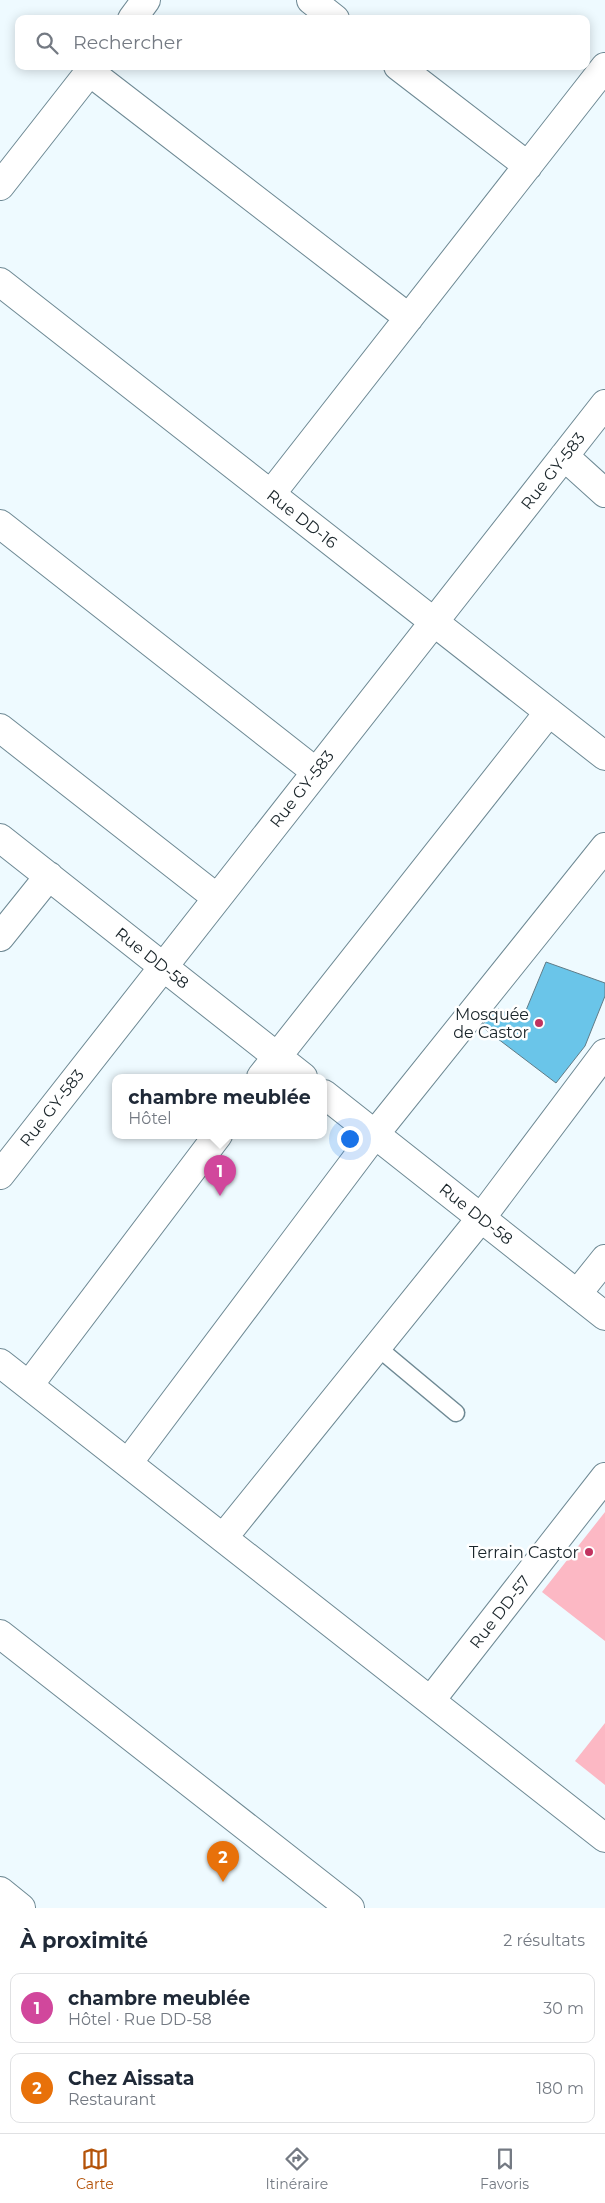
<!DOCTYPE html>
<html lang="fr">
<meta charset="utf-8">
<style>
body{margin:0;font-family:Montserrat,sans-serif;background:#f6f6f7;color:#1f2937}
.you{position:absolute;left:349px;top:1138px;width:18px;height:18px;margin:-12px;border:4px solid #fff;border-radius:50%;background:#1a73e8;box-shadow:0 0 0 8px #1a73e833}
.badge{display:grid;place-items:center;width:32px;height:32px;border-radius:50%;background:#b45309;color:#fff;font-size:16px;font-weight:700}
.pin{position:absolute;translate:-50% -41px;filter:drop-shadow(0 1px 2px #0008)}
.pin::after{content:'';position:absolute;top:26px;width:18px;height:15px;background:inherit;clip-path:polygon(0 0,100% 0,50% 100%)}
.popup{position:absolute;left:112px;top:1074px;width:215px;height:65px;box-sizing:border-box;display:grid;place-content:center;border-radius:10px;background:#fff;filter:drop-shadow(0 1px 4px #0005);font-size:16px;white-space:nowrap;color:#747a83}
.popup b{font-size:19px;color:#1f2937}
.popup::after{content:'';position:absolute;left:50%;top:100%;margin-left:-10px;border:10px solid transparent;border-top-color:#fff}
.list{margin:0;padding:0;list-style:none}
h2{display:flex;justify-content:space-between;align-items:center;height:65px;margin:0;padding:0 20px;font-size:21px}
h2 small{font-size:16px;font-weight:400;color:#747a83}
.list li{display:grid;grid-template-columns:32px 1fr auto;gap:15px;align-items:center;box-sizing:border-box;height:70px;margin:0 10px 10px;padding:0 10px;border:1px solid #e0e1e3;border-radius:10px}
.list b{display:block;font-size:19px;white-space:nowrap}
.list p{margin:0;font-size:16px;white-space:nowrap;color:#747a83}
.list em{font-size:16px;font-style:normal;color:#747a83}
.icon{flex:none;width:28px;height:28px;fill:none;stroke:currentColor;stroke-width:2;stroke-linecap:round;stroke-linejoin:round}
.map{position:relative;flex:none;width:605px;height:1908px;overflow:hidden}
.search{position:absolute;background:#fff;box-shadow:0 2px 12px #0003;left:15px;right:15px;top:15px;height:55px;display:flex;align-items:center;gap:12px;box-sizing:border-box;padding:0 18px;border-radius:10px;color:#747a83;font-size:19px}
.sheet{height:225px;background:#fff}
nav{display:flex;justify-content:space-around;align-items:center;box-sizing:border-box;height:70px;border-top:1px solid #e0e1e3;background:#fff;font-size:14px;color:#747a83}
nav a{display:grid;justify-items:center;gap:2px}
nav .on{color:#b45309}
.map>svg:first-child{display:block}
.green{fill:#fcb8c4}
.building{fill:#6ac5e9;stroke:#607b86}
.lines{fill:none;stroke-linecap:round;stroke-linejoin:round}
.service-casing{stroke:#6e8994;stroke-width:19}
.minor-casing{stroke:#6e8994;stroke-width:30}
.service{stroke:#fff;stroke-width:16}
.minor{stroke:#fff;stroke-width:28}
.poi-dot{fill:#c1335f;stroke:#fff;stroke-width:2}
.labels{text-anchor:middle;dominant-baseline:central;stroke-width:5;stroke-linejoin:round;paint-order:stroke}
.street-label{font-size:16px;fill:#1a252a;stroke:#fff}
.poi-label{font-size:16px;fill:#1a252a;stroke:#fff;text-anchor:end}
</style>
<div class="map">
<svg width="605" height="1908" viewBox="0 0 605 1908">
<rect width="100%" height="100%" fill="#eefaff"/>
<!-- green -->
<path class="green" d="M605,1512V1641L542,1592Z
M605,1723V1785L575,1761Z"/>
<!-- building -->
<path class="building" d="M546,962L605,983V996L585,1046L556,1083L481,1026L498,1009L522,1020Z"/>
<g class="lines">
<!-- service casing -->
<g class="service-casing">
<path id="service" d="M377,1347L456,1413"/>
</g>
<!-- minor casing -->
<g class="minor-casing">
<path id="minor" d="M311,0L335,19
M132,19L146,0
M398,66L528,166
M90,72L409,318
M0,186L94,66
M0,282L605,756
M564,456L605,493
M271,494L605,67
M0,524L316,772
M0,728L217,898
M0,838L303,1077
M0,937L49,876
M261,1077L549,712
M324,1094L605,1316
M0,1175L605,404
M577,1294L605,1259
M0,1363L605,1838
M29,1385L218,1135
M128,1463L375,1134L605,847
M223,1538L481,1218L605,1053
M0,1634L350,1908
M431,1700L605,1477
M0,1891L21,1908"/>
</g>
<!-- service -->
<use href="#service" class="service"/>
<!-- minor -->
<use href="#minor" class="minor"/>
</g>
<!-- markers -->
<g class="poi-dot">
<circle cx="539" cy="1023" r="5"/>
<circle cx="589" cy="1552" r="5"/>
</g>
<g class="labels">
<!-- street labels -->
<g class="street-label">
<text transform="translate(553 471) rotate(-52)">Rue GY-583</text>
<text transform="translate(302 519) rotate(38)">Rue DD-16</text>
<text transform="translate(302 789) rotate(-52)">Rue GY-583</text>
<text transform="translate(152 958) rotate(38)">Rue DD-58</text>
<text transform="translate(52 1108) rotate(-52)">Rue GY-583</text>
<text transform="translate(476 1214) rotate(38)">Rue DD-58</text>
<text transform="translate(500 1612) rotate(-52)">Rue DD-57</text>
</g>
<!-- poi labels -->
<g class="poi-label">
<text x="529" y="1014">Mosquée<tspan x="529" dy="18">de Castor</tspan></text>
<text x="579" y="1552">Terrain Castor</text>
</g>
</g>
</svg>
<div class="you"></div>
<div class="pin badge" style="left:220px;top:1196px;background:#d1479c">1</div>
<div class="popup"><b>chambre meublée</b>Hôtel</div>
<div class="pin badge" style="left:223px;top:1882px;background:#e8710a">2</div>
<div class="search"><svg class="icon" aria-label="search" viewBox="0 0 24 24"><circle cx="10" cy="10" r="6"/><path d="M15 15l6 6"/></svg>Rechercher</div>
</div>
<section class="sheet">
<h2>À proximité<small>2 résultats</small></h2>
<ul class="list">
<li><span class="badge" style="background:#d1479c">1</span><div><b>chambre meublée</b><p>Hôtel · Rue DD-58</p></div><em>30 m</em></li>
<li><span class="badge" style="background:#e8710a">2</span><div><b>Chez Aissata</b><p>Restaurant</p></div><em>180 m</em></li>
</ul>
</section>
<nav>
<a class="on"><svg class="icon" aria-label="map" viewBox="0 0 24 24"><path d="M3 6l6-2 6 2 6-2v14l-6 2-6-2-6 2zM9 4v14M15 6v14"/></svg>Carte</a>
<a><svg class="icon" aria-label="directions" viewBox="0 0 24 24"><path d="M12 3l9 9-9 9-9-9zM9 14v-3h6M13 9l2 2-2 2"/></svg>Itinéraire</a>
<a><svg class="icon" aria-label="saved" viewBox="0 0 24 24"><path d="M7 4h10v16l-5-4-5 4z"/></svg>Favoris</a>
</nav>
